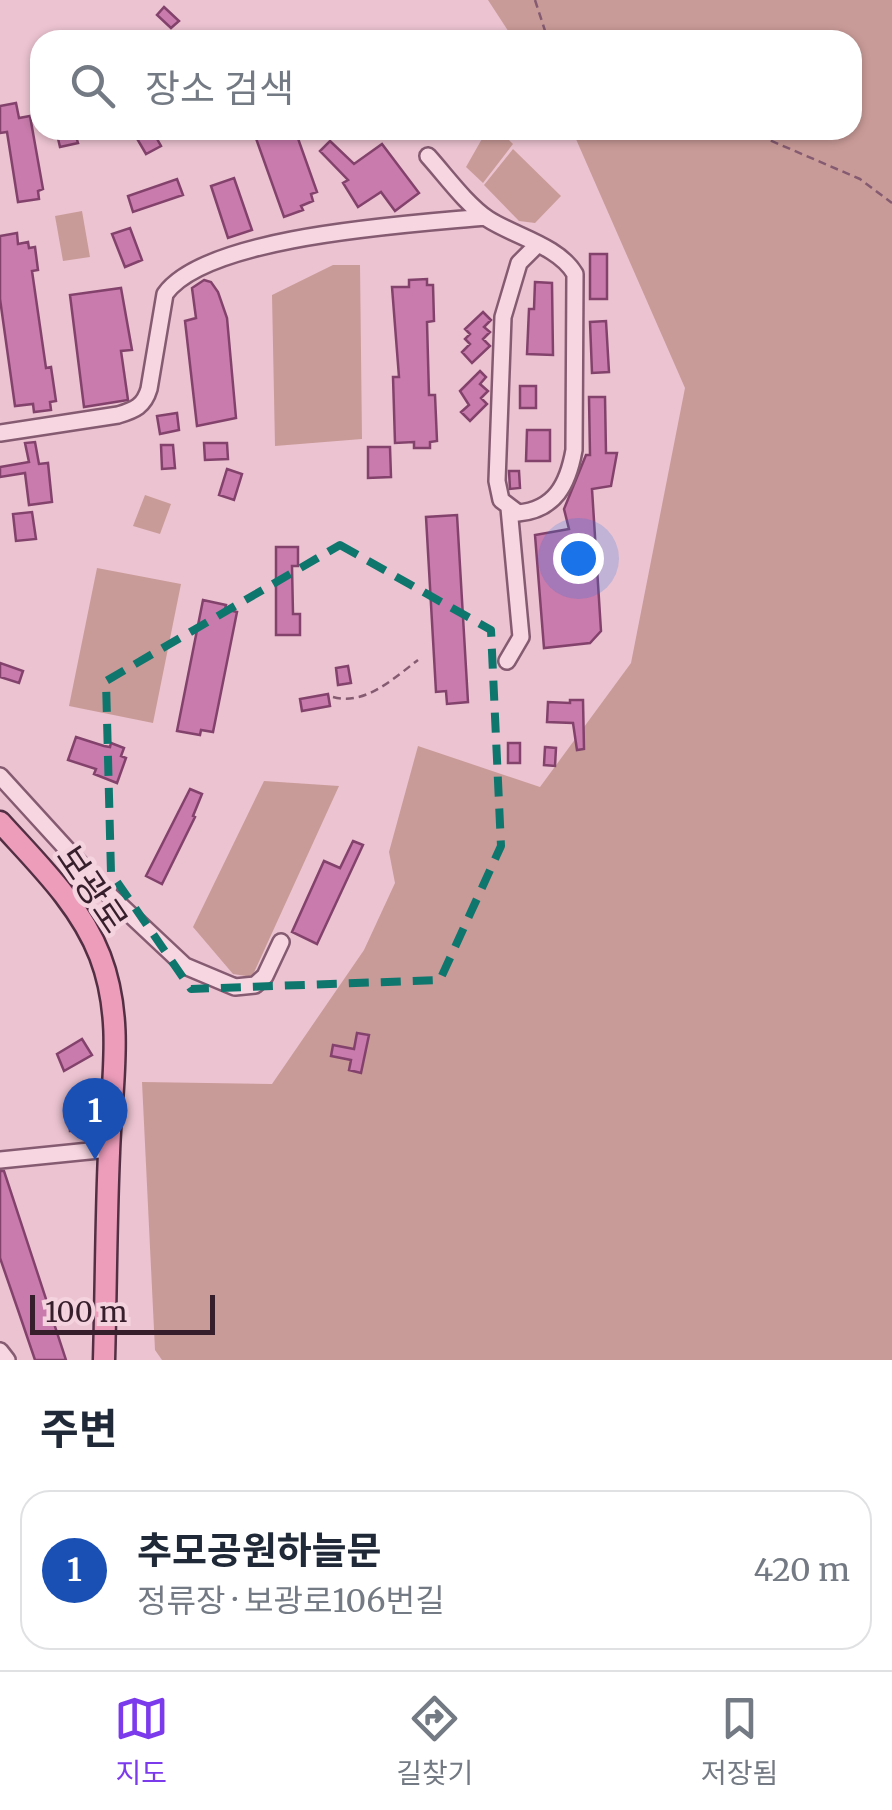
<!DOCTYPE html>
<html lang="ko">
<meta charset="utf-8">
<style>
body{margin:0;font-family:Merriweather,"Noto Sans KR",serif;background:#f6f6f7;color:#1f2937}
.scale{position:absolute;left:30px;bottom:25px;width:185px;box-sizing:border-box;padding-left:10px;border:5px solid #361e2b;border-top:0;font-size:28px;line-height:35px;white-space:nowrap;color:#361e2b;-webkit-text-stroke:8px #f4d2de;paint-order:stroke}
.you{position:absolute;left:578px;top:558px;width:35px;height:35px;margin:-25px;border:8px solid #fff;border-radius:50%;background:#1a73e8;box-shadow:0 0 0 15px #1a73e833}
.badge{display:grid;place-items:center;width:65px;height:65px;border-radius:50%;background:#7c3aed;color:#fff;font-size:32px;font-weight:700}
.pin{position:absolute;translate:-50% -82px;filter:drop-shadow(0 2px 5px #0008)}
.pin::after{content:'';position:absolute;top:52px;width:35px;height:30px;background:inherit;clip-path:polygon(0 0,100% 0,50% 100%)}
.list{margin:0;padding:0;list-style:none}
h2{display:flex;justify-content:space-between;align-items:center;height:130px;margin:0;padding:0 40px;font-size:42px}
h2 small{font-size:32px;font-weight:400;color:#747a83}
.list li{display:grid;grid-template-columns:65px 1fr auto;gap:30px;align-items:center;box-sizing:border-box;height:160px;margin:0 20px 20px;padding:0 20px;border:2px solid #e0e1e3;border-radius:30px}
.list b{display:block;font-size:38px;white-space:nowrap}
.list p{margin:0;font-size:32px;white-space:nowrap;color:#747a83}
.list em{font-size:32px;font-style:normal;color:#747a83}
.icon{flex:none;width:55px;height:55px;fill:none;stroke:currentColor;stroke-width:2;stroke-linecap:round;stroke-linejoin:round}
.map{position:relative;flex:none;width:892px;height:1360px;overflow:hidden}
.search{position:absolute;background:#fff;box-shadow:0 2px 8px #0004;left:30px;right:30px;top:30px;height:110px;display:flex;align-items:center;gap:25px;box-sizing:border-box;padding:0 35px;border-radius:30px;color:#747a83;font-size:38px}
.sheet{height:310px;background:#fff}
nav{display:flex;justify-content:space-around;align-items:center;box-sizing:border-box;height:140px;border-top:2px solid #e0e1e3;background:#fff;font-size:28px;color:#747a83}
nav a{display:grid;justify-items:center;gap:5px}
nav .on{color:#7c3aed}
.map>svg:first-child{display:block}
.green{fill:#c99b98}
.building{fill:#c87bac;stroke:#83426c;stroke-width:2.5}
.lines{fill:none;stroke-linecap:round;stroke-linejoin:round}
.minor-casing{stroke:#855b71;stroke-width:20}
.major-casing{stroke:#532f44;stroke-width:25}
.path{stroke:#855b71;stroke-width:2.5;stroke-dasharray:8 5;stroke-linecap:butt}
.minor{stroke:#f7d6e1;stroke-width:15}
.major{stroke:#ed9dba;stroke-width:20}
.marked{fill:none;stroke:#0f766e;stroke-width:8;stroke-dasharray:20 12;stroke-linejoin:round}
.labels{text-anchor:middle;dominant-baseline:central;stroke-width:9;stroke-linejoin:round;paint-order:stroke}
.street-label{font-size:35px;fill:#361e2b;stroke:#f4d2de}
</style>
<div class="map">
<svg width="892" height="1360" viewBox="0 0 892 1360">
<rect width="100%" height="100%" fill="#ecc3d1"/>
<!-- green -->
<path class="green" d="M488,0H892V1360H162L155,1350L142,1082L272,1084L364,950L395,883L389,852L418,746L540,787L631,663L685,388L572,130H852V40H514Z
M487,130H499L513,144L483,183L466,167Z
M513,149L561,196L535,223L519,221L484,185Z
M82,211L90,257L63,261L55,216Z
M333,265H360L362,439L275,446L272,295Z
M145,495L171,504L160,534L133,526Z
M97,568L181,584L153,723L69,706Z
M264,781L339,786L252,977L233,974L193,927Z"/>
<!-- building -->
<path class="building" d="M164,7L179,21L171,28L157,15Z
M16,103L19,118L30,116L43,189L38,191L39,199L18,202L7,132L0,133V106Z
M56,130H74L78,143L60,147Z
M132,130H152L161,146L146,154Z
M253,130H295L317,192L311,194L313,201L301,206L303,210L284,217Z
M330,141L354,164L382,144L419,193L395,211L381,192L358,207L343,183L348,180L320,151Z
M234,178L252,230L228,238L211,186Z
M177,179L183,195L133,212L128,196Z
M130,228L142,260L125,267L112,234Z
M17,233L18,244L28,242L29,248L35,247L38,270L32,271L46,368L51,367L56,401L50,402L51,410L34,412L33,404L15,406L0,299V236Z
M590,254H607V299H590Z
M427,279V285H433L434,321L427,322L429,395H435L437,441L430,442V448H414V442L395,443L393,377H399L392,287H409V280Z
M204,280L211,282L218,292L227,318L236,418L197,426L185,321L196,318L192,288Z
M535,282L552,283L553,355L527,354L529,309H534Z
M121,288L132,350L121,351L128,400L84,407L70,295Z
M483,312L491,320L484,327L490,332L483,339L490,346L472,363L462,352L470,344L465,339L470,334L465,329Z
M606,321L609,372L592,373L590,322Z
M480,371L486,377L480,384L488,391L481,398L487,404L470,421L461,412L469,405L460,391Z
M520,386H536V408H520Z
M589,397H605L606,453H617L611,486L592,489L601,631L590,643L544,648L535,535L569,529L564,509L586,455H590Z
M177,413L179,430L160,434L157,416Z
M527,430H550V461H526Z
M35,442L39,464L48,463L52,502L29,505L25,473L0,477V467L29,462L25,443Z
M204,443H227L228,459L205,460Z
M161,445H173L175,468L162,469Z
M368,447H390L391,477L368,478Z
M227,469L242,474L234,500L219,495Z
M509,471H519L520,488L510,489Z
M32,512L36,539L16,541L13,514Z
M457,515L468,702L447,704L446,691L436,692L426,517Z
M276,547H298V566H292L293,614H300V635H276Z
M203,600L226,605L225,609L237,612L213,732L201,730L200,735L177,731Z
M0,663L23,671L19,683L0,677Z
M348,666L351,683L338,685L336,668Z
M328,694L330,706L302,711L300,699Z
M570,700H583L584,749L577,750L573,723L547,722L548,702L570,703Z
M76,737L104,746L110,747L111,743L124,748L121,756L126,758L117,783L94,774L96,769L68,760Z
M508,743H520V763H508Z
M545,747L556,748L555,766L544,765Z
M190,789L202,794L193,816L195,817L162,884L146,876Z
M353,841L363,845L317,944L292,932L324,861L340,868Z
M357,1033L369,1035L361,1073L349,1070L351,1060L331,1056L333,1045L354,1049Z
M82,1039L92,1055L64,1071L57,1054Z
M68,1102L97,1104L96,1131H70Z
M0,1171H4L66,1360H35L18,1310L0,1258Z"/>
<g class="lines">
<!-- minor casing -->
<g class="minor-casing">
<path id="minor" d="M428,156C446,176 466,204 488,219C514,236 559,246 575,274L574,450C568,484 555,510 518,513L501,500L497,481L503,317L519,263L537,245
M0,433L118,415C135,410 144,406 149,389L165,294C207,235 414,224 485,217
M507,661L521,637L509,508
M0,776L104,890L185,966L235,987L255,985L265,976L281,942
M0,1160L109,1149
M0,1351L7,1360"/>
</g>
<!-- major casing -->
<g class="major-casing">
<path id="major" d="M0,822C37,863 80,904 100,956C125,1021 111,1086 109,1153C106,1222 106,1291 104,1360"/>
</g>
<!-- path -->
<path class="path" d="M535,0L548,40
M630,130L637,133H753L860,179L892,203
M333,697C365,706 394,678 418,660"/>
<!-- minor -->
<use href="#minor" class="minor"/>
<!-- major -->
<use href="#major" class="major"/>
</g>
<!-- marked area -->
<path class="marked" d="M340,545L491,630L501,846L440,980L191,989L111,873L106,681Z"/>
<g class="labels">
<!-- street labels -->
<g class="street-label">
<text transform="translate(92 889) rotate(56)">보광로</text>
</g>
</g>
</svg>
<div class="scale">100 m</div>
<div class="you"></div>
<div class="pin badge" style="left:95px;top:1160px;background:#1a4fb4">1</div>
<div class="search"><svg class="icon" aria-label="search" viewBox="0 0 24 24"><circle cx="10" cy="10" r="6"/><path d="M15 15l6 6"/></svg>장소 검색</div>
</div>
<section class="sheet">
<h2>주변<small></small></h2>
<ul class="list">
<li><span class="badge" style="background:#1a4fb4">1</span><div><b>추모공원하늘문</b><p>정류장 · 보광로106번길</p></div><em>420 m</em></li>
</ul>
</section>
<nav>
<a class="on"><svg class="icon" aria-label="map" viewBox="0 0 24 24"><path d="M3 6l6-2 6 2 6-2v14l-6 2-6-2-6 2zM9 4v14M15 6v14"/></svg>지도</a>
<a><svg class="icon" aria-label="directions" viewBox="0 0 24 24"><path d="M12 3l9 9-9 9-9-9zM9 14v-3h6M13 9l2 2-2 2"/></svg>길찾기</a>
<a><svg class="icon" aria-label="saved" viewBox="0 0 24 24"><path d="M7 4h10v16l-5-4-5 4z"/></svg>저장됨</a>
</nav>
